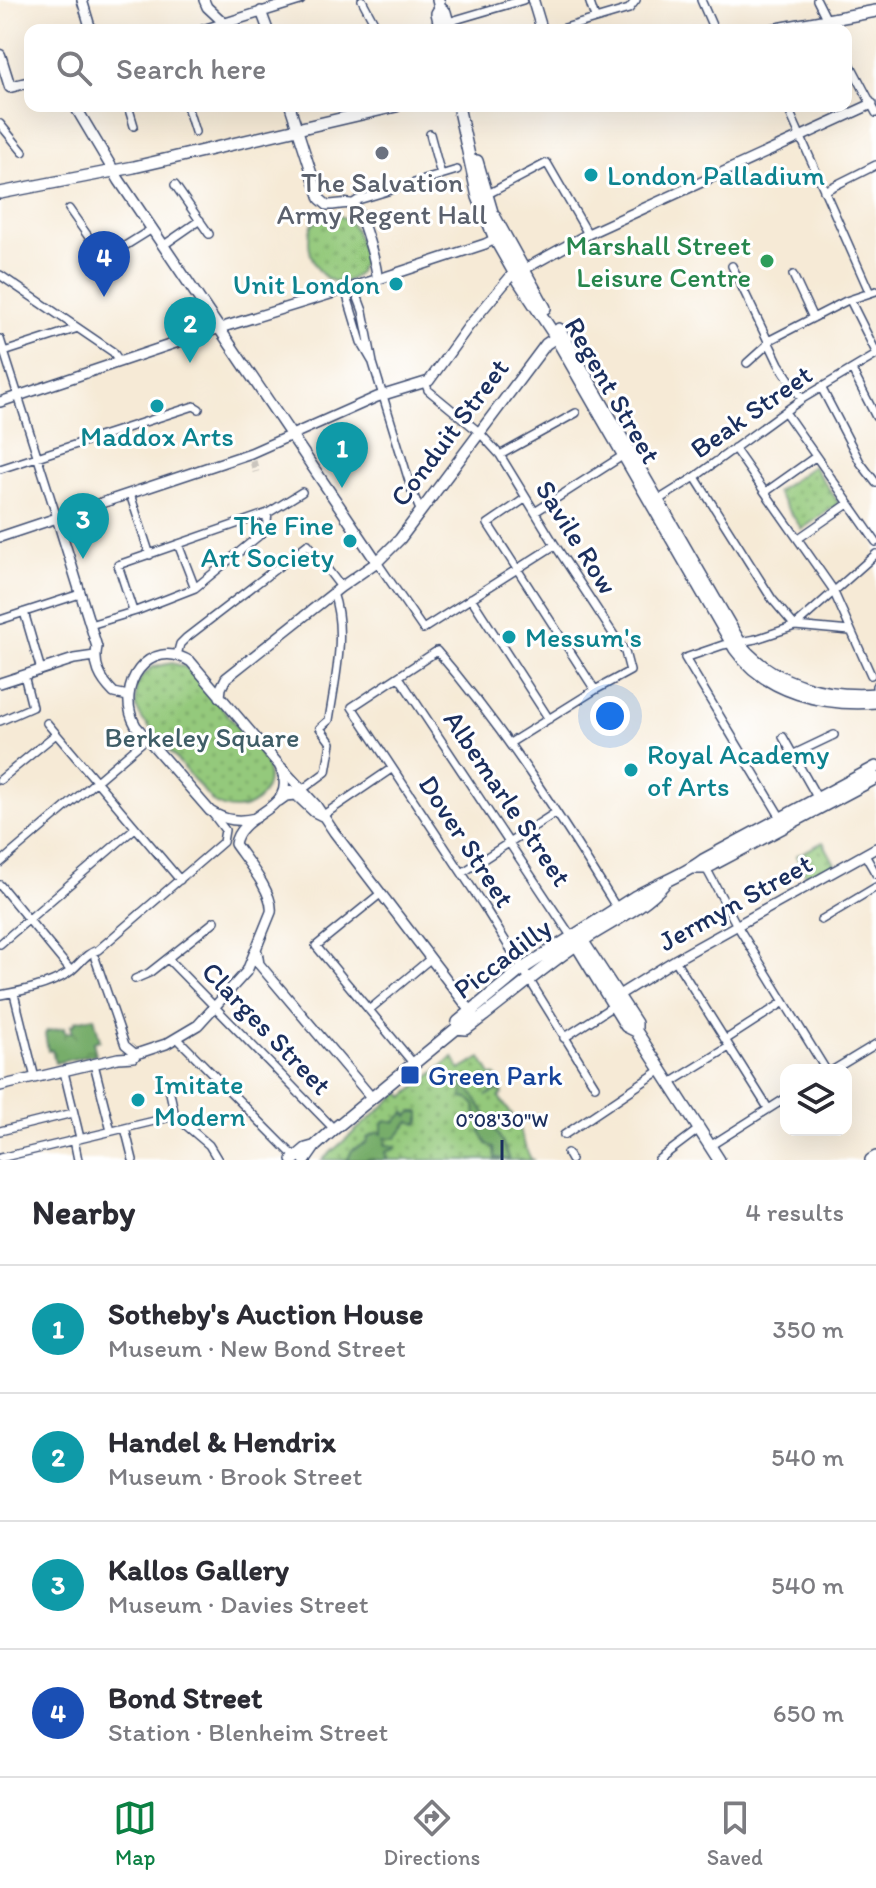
<!DOCTYPE html>
<meta charset="utf-8">
<style>
body{margin:0;font-family:Itim,sans-serif;background:#f2f2f3;color:#2b2b33}
.controls{position:absolute;right:24px;bottom:24px;display:grid;overflow:hidden;border-radius:16px;box-shadow:0 8px 32px #0002}
.controls button{width:72px;height:72px;display:grid;place-items:center;padding:0;border:0;border-bottom:2px solid #e1e1e2;background:#fff;color:#2b2b33;font:40px sans-serif}
.you{position:absolute;left:610px;top:716px;width:28px;height:28px;margin:-20px;border:6px solid #fff;border-radius:50%;background:#1a73e8;box-shadow:0 0 0 12px #1a73e833}
.badge{display:grid;place-items:center;width:52px;height:52px;border-radius:50%;background:#0b8043;color:#fff;font-size:26px;font-weight:700}
.pin{position:absolute;translate:-50% -66px;filter:drop-shadow(0 2px 4px #0008)}
.pin::after{content:'';position:absolute;top:42px;width:28px;height:24px;background:inherit;clip-path:polygon(0 0,100% 0,50% 100%)}
.list{margin:0;padding:0;list-style:none}
h2{display:flex;justify-content:space-between;align-items:center;height:104px;margin:0;padding:0 32px;font-size:34px}
h2 small{font-size:26px;font-weight:400;color:#7c7c81}
.list li{display:grid;grid-template-columns:52px 1fr auto;gap:24px;align-items:center;box-sizing:border-box;height:128px;padding:0 32px;border-top:2px solid #e1e1e2}
.list b{display:block;font-size:30px;white-space:nowrap}
.list p{margin:0;font-size:26px;white-space:nowrap;color:#7c7c81}
.list em{font-size:26px;font-style:normal;color:#7c7c81}
.icon{flex:none;width:44px;height:44px;fill:none;stroke:currentColor;stroke-width:2;stroke-linecap:round;stroke-linejoin:round}
.map{position:relative;flex:none;width:876px;height:1160px;overflow:hidden}
.search{position:absolute;background:#fff;box-shadow:0 8px 32px #0002;left:24px;right:24px;top:24px;height:88px;display:flex;align-items:center;gap:20px;box-sizing:border-box;padding:0 28px;border-radius:16px;color:#7c7c81;font-size:30px}
.sheet{height:616px;background:#fff}
nav{display:flex;justify-content:space-around;align-items:center;box-sizing:border-box;height:112px;border-top:2px solid #e1e1e2;background:#fff;font-size:22px;color:#7c7c81}
nav a{display:grid;justify-items:center;gap:4px}
nav .on{color:#0b8043}
.map>svg:first-child{display:block}
.green{fill:url(#green-dots);stroke:#587c6c;stroke-width:2}
.forest{fill:url(#forest-crowns);stroke:#496e64;stroke-width:2}
.lines{fill:none;stroke-linecap:round;stroke-linejoin:round}
.minor-tunnel{stroke:#cac5be;stroke-width:7;stroke-dasharray:7 3.5;stroke-linecap:butt}
.minor-casing{stroke:#3c4b70;stroke-width:10}
.tertiary-casing{stroke:#3c4b70;stroke-width:12}
.secondary-casing{stroke:#3c4b70;stroke-width:13}
.primary-casing{stroke:#3c4b70;stroke-width:14}
.minor{stroke:#fff;stroke-width:7}
.tertiary{stroke:#fff;stroke-width:9}
.secondary{stroke:#fff;stroke-width:10}
.primary{stroke:#fff;stroke-width:11}
.ticks{fill:none;stroke:#1b2f5e;stroke-width:3}
.worship-dot{fill:#6b7280;stroke:#fff;stroke-width:3}
.culture-dot{fill:#0f9aa8;stroke:#fff;stroke-width:3}
.leisure-dot{fill:#2e9e5b;stroke:#fff;stroke-width:3}
.transit-dot{fill:#1a4fb4;stroke:#fff;stroke-width:3}
.labels{text-anchor:middle;dominant-baseline:central;stroke-width:6;stroke-linejoin:round;paint-order:stroke}
.culture-label{font-size:28px;fill:#0d838f;stroke:#fff;text-anchor:start}
.worship-label{font-size:28px;fill:#5b616d;stroke:#fff}
.leisure-label{font-size:28px;fill:#27864d;stroke:#fff;text-anchor:end}
.street-label{font-size:28px;fill:#1b2f5e;stroke:#fff}
.park-label{font-size:28px;fill:#3f5d67;stroke:#fff}
.transit-label{font-size:28px;fill:#164399;stroke:#fff;text-anchor:start}
.ticks-label{font-size:20px;text-anchor:middle;fill:#1b2f5e;stroke:#fff;stroke-width:6;stroke-linejoin:round;paint-order:stroke}
</style>
<div class="map">
<svg width="876" height="1160" viewBox="0 0 876 1160">
<defs>
<pattern id="green-dots" width="8" height="8" patternUnits="userSpaceOnUse" patternTransform="scale(2)"><rect width="8" height="8" fill="#94c97b"/><path d="M2 2h.1M6 6h.1" fill="none" stroke="#78a468" stroke-width="1.8" stroke-linecap="round"/></pattern>
<pattern id="forest-crowns" width="20" height="18" patternUnits="userSpaceOnUse" patternTransform="scale(2)"><rect width="20" height="18" fill="#77ad6b"/><path d="M2 6a3 3 0 1 1 6 0M12 15a3 3 0 1 1 6 0" fill="none" stroke="#618d5b"/></pattern>
</defs>
<rect width="100%" height="100%" fill="#fff"/>
<filter id="ink" filterUnits="userSpaceOnUse"><feTurbulence type="fractalNoise" baseFrequency=".0125" numOctaves="2"/><feDisplacementMap in="SourceGraphic" scale="16" xChannelSelector="R" yChannelSelector="G"/><feConvolveMatrix kernelMatrix="1 2 1 2 8 2 1 2 1" color-interpolation-filters="sRGB"/></filter>
<filter id="wash" filterUnits="userSpaceOnUse"><feTurbulence type="fractalNoise" baseFrequency=".006" numOctaves="4" result="noise"/><feDisplacementMap in="SourceGraphic" scale="32" xChannelSelector="R" yChannelSelector="G"/><feGaussianBlur stdDeviation="1.8" result="paint"/><feColorMatrix in="noise" values="0 0 0 0 0 0 0 0 0 0 0 0 0 0 0 0 0 1.4 0 .05"/><feComposite in="paint" operator="in"/></filter>
<g filter="url(#wash)">
<rect width="100%" height="100%" fill="#f6ead6"/>
<!-- green -->
<path class="green" d="M332,214C356,217 358,237 364,257L358,274C326,301 300,253 312,225L323,216Z
M813,466L839,503L802,529L776,492Z
M172,663L185,667L195,675L265,760C279,794 244,823 213,802L142,719L136,707V687L143,675L153,667Z
M823,842L835,864L808,879L796,856Z
M453,1057L460,1070L481,1058L491,1075L496,1076L502,1085L486,1096L501,1089L503,1093L499,1097L512,1115L509,1117L510,1120L514,1118C522,1132 523,1145 531,1159L534,1160H322L400,1092L404,1097L420,1084L425,1086V1080Z"/>
<!-- forest -->
<path class="forest" d="M94,1017L100,1040L93,1042L96,1054L55,1063L52,1050L48,1051L45,1034L47,1031L64,1028L65,1033L72,1032L71,1025L75,1024V1021Z
M464,1079L502,1141L510,1160L495,1158L494,1148L487,1144L480,1131L490,1121L484,1117L476,1119L475,1105L468,1099L462,1098Z
M405,1112L408,1116L412,1112H420V1121L417,1124L410,1121L396,1138H385L386,1145L396,1146L395,1149L385,1152L387,1160H342L348,1159L352,1150L366,1143L368,1137L378,1132L382,1134V1125L386,1120L395,1122Z"/>
</g>
<g filter="url(#ink)">
<g class="lines">
<!-- minor-tunnel -->
<path class="minor-tunnel" d="M253,461L256,472"/>
<!-- minor casing -->
<g class="minor-casing">
<path id="minor" d="M362,0L378,30
M589,0L595,18
M701,0L714,30
M817,0L832,30
M448,22L523,0
M421,30L440,24
M558,30L629,9L636,0
M846,56L876,113
M128,106L134,126
M187,106L195,132
M787,106L869,291
M0,124L23,152
M430,134L441,175
M175,185L209,234
M824,191L876,165
M486,195L547,163L588,234
M352,204L358,200L457,170
M69,209L104,259L152,229
M164,245L200,220
M732,266L779,364L802,399
M0,275L113,352L120,362
M793,275L813,318
M354,287L363,311L373,363L412,491L420,510
M345,289L361,342L372,361
M850,300L876,352
M0,339L57,518
M4,352L78,328
M747,363L767,345L768,341L846,301L876,291
M852,370L876,417
M425,382L428,390L479,432L500,455L555,545L625,652L630,671L595,690L510,743
M821,387L860,462L876,483
M785,412L876,542
M734,448L832,588L871,675
M500,455L576,413
M0,469L194,406L199,409
M695,477L772,599L795,626
M767,491L815,457
M130,494L150,555
M526,498L488,524L595,690
M655,502L695,477L802,399L876,355
M535,512L627,453
M799,538L848,504
M178,544L195,588
M377,562L423,629L555,545
M471,598L549,719
M133,611L118,565L268,513L302,492
M24,612L41,670
M0,620L80,594
M90,625L136,611L195,588L266,530L268,513
M795,626L850,631
M177,655L180,644L186,638L308,544L341,587
M399,677L571,936
M876,686V687
M0,721L32,707L24,675
M47,723L180,880
M783,737L818,799
M794,754L834,735
M0,780L56,734
M283,791L303,789L326,772L331,743L320,728L329,720C335,680 347,632 333,593
M212,813L225,830L223,842
M322,816L391,769
M781,818L685,658L723,645L756,639L795,626L876,554
M865,855L876,874
M0,863L147,738
M706,868L735,922L826,1070
M462,873L555,813
M0,885L71,971
M380,894L316,946L413,1063
M821,920L876,887
M0,944L135,828
M95,958L125,1045L136,1054
M168,959L334,1129
M675,960L768,1108
M135,979L149,973L215,921
M14,994L35,1078
M0,995C22,991 48,986 68,973C79,966 85,953 98,950L223,842
M369,1010L430,959
M177,1038L290,1152L298,1157
M564,1038L613,1006
M725,1040L784,1002
M94,1064L111,1131
M833,1070L876,1044
M64,1072L80,1138
M669,1084L729,1047
M595,1086L485,908L352,707L437,651C505,730 562,819 616,907
M169,1088L175,1116
M175,1116L209,1145L218,1160
M125,1128L133,1160
M0,1131L73,1113
M564,1135L661,1070
M74,1140L78,1160
M710,1146L786,1098
M567,1153L571,1160
M0,1158L175,1116
M658,1160L699,1129"/>
</g>
<!-- tertiary casing -->
<g class="tertiary-casing">
<path id="tertiary" d="M82,0L91,30
M204,0L207,7L223,22
M261,11L268,30
M203,30L300,0
M290,106L320,199L327,205C335,206 347,201 353,205C361,209 378,269 377,279
M0,402L220,328L382,278L485,244L501,236
M57,518L97,647C93,665 100,679 114,693L128,696
M0,537L251,453L377,397L429,381L468,327L510,277L588,234L872,104
M0,683L74,659L95,656
M220,697L221,688L226,678L341,587L377,562
M281,767L316,805L334,832L473,1014
M279,801L286,796L296,795L314,812L322,816
M257,952L259,964L371,1097
M617,999L622,993L675,960L876,848
M0,1086L118,1058L134,1057L136,1054L166,1044L198,1025L247,971L271,912C274,893 246,860 235,844C240,810 303,811 279,765L191,662C149,635 113,687 136,726L210,811C226,821 239,822 256,818"/>
</g>
<!-- secondary casing -->
<g class="secondary-casing">
<path id="secondary" d="M533,0L542,30
M0,55L10,87L30,82
M75,106L119,180L377,562L400,539L546,344L561,334"/>
</g>
<!-- primary casing -->
<g class="primary-casing">
<path id="primary" d="M438,0L440,8L445,12L450,30
M440,8L437,13L441,30
M772,30L876,11
M458,106L478,197L495,239L520,283L555,336L735,649C766,693 825,706 876,702
M477,161L492,212L545,308
M0,193L134,167L396,106
M559,329L743,648C776,685 828,698 876,694
M694,868H706L714,864L876,778
M571,936L626,1026L636,1031L719,1160
M580,937L636,1023V1031
M457,1028L466,1029C503,1002 538,971 576,945C604,925 641,910 664,884
M293,1160L306,1149L313,1147
M305,1160L314,1147L334,1129L457,1028L458,1022L522,969L636,896C659,883 682,876 703,860L876,767
M871,1160L876,1157"/>
</g>
<!-- minor -->
<use href="#minor" class="minor"/>
<!-- tertiary -->
<use href="#tertiary" class="tertiary"/>
<!-- secondary -->
<use href="#secondary" class="secondary"/>
<!-- primary -->
<use href="#primary" class="primary"/>
</g>
</g>
<!-- ticks -->
<path class="ticks" d="M502,1140V1160"/>
<!-- markers -->
<circle class="worship-dot" cx="382" cy="153" r="8"/>
<g class="culture-dot">
<circle cx="591" cy="175" r="8"/>
<circle cx="396" cy="284" r="8"/>
<circle cx="157" cy="406" r="8"/>
<circle cx="350" cy="541" r="8"/>
<circle cx="509" cy="637" r="8"/>
<circle cx="631" cy="770" r="8"/>
<circle cx="138" cy="1100" r="8"/>
</g>
<circle class="leisure-dot" cx="767" cy="261" r="8"/>
<rect class="transit-dot" x="400" y="1065" width="20" height="20" rx="4"/>
<g class="labels">
<!-- culture labels -->
<g class="culture-label">
<text x="607" y="175">London Palladium</text>
<text x="380" y="284" text-anchor="end">Unit London</text>
<text x="157" y="436" text-anchor="middle">Maddox Arts</text>
<text x="334" y="525" text-anchor="end">The Fine<tspan x="334" dy="32">Art Society</tspan></text>
<text x="525" y="637">Messum's</text>
<text x="647" y="754">Royal Academy<tspan x="647" dy="32">of Arts</tspan></text>
<text x="154" y="1084">Imitate<tspan x="154" dy="32">Modern</tspan></text>
</g>
<!-- worship labels -->
<g class="worship-label">
<text x="382" y="182">The Salvation<tspan x="382" dy="32">Army Regent Hall</tspan></text>
</g>
<!-- leisure labels -->
<g class="leisure-label">
<text x="751" y="245">Marshall Street<tspan x="751" dy="32">Leisure Centre</tspan></text>
</g>
<!-- street labels -->
<g class="street-label">
<text transform="translate(613 390) rotate(60)">Regent Street</text>
<text transform="translate(751 411) rotate(-35)">Beak Street</text>
<text transform="translate(449 432) rotate(-53)">Conduit Street</text>
<text transform="translate(577 537) rotate(58)">Savile Row</text>
<text transform="translate(508 798) rotate(56)">Albemarle Street</text>
<text transform="translate(467 841) rotate(57)">Dover Street</text>
<text transform="translate(735 902) rotate(-29)">Jermyn Street</text>
<text transform="translate(502 958) rotate(-37)">Piccadilly</text>
<text transform="translate(267 1028) rotate(46)">Clarges Street</text>
</g>
<!-- park labels -->
<g class="park-label">
<text x="202" y="737">Berkeley Square</text>
</g>
<!-- transit labels -->
<g class="transit-label">
<text x="428" y="1075">Green Park</text>
</g>
</g>
<g class="ticks-label">
<text x="502" y="1127">0°08'30"W</text>
</g>
</svg>
<div class="controls">
<button><svg class="icon" aria-label="layers" viewBox="0 0 24 24"><path d="M12 4l9 5-9 5-9-5zM3 14l9 5 9-5"/></svg></button>
</div>
<div class="you"></div>
<div class="pin badge" style="left:342px;top:488px;background:#0f9aa8">1</div>
<div class="pin badge" style="left:190px;top:363px;background:#0f9aa8">2</div>
<div class="pin badge" style="left:83px;top:559px;background:#0f9aa8">3</div>
<div class="pin badge" style="left:104px;top:297px;background:#1a4fb4">4</div>
<div class="search"><svg class="icon" aria-label="search" viewBox="0 0 24 24"><circle cx="10" cy="10" r="6"/><path d="M15 15l6 6"/></svg>Search here</div>
</div>
<section class="sheet">
<h2>Nearby<small>4 results</small></h2>
<ul class="list">
<li><span class="badge" style="background:#0f9aa8">1</span><div><b>Sotheby's Auction House</b><p>Museum · New Bond Street</p></div><em>350 m</em></li>
<li><span class="badge" style="background:#0f9aa8">2</span><div><b>Handel &amp; Hendrix</b><p>Museum · Brook Street</p></div><em>540 m</em></li>
<li><span class="badge" style="background:#0f9aa8">3</span><div><b>Kallos Gallery</b><p>Museum · Davies Street</p></div><em>540 m</em></li>
<li><span class="badge" style="background:#1a4fb4">4</span><div><b>Bond Street</b><p>Station · Blenheim Street</p></div><em>650 m</em></li>
</ul>
</section>
<nav>
<a class="on"><svg class="icon" aria-label="map" viewBox="0 0 24 24"><path d="M3 6l6-2 6 2 6-2v14l-6 2-6-2-6 2zM9 4v14M15 6v14"/></svg>Map</a>
<a><svg class="icon" aria-label="directions" viewBox="0 0 24 24"><path d="M12 3l9 9-9 9-9-9zM9 14v-3h6M13 9l2 2-2 2"/></svg>Directions</a>
<a><svg class="icon" aria-label="saved" viewBox="0 0 24 24"><path d="M7 4h10v16l-5-4-5 4z"/></svg>Saved</a>
</nav>
